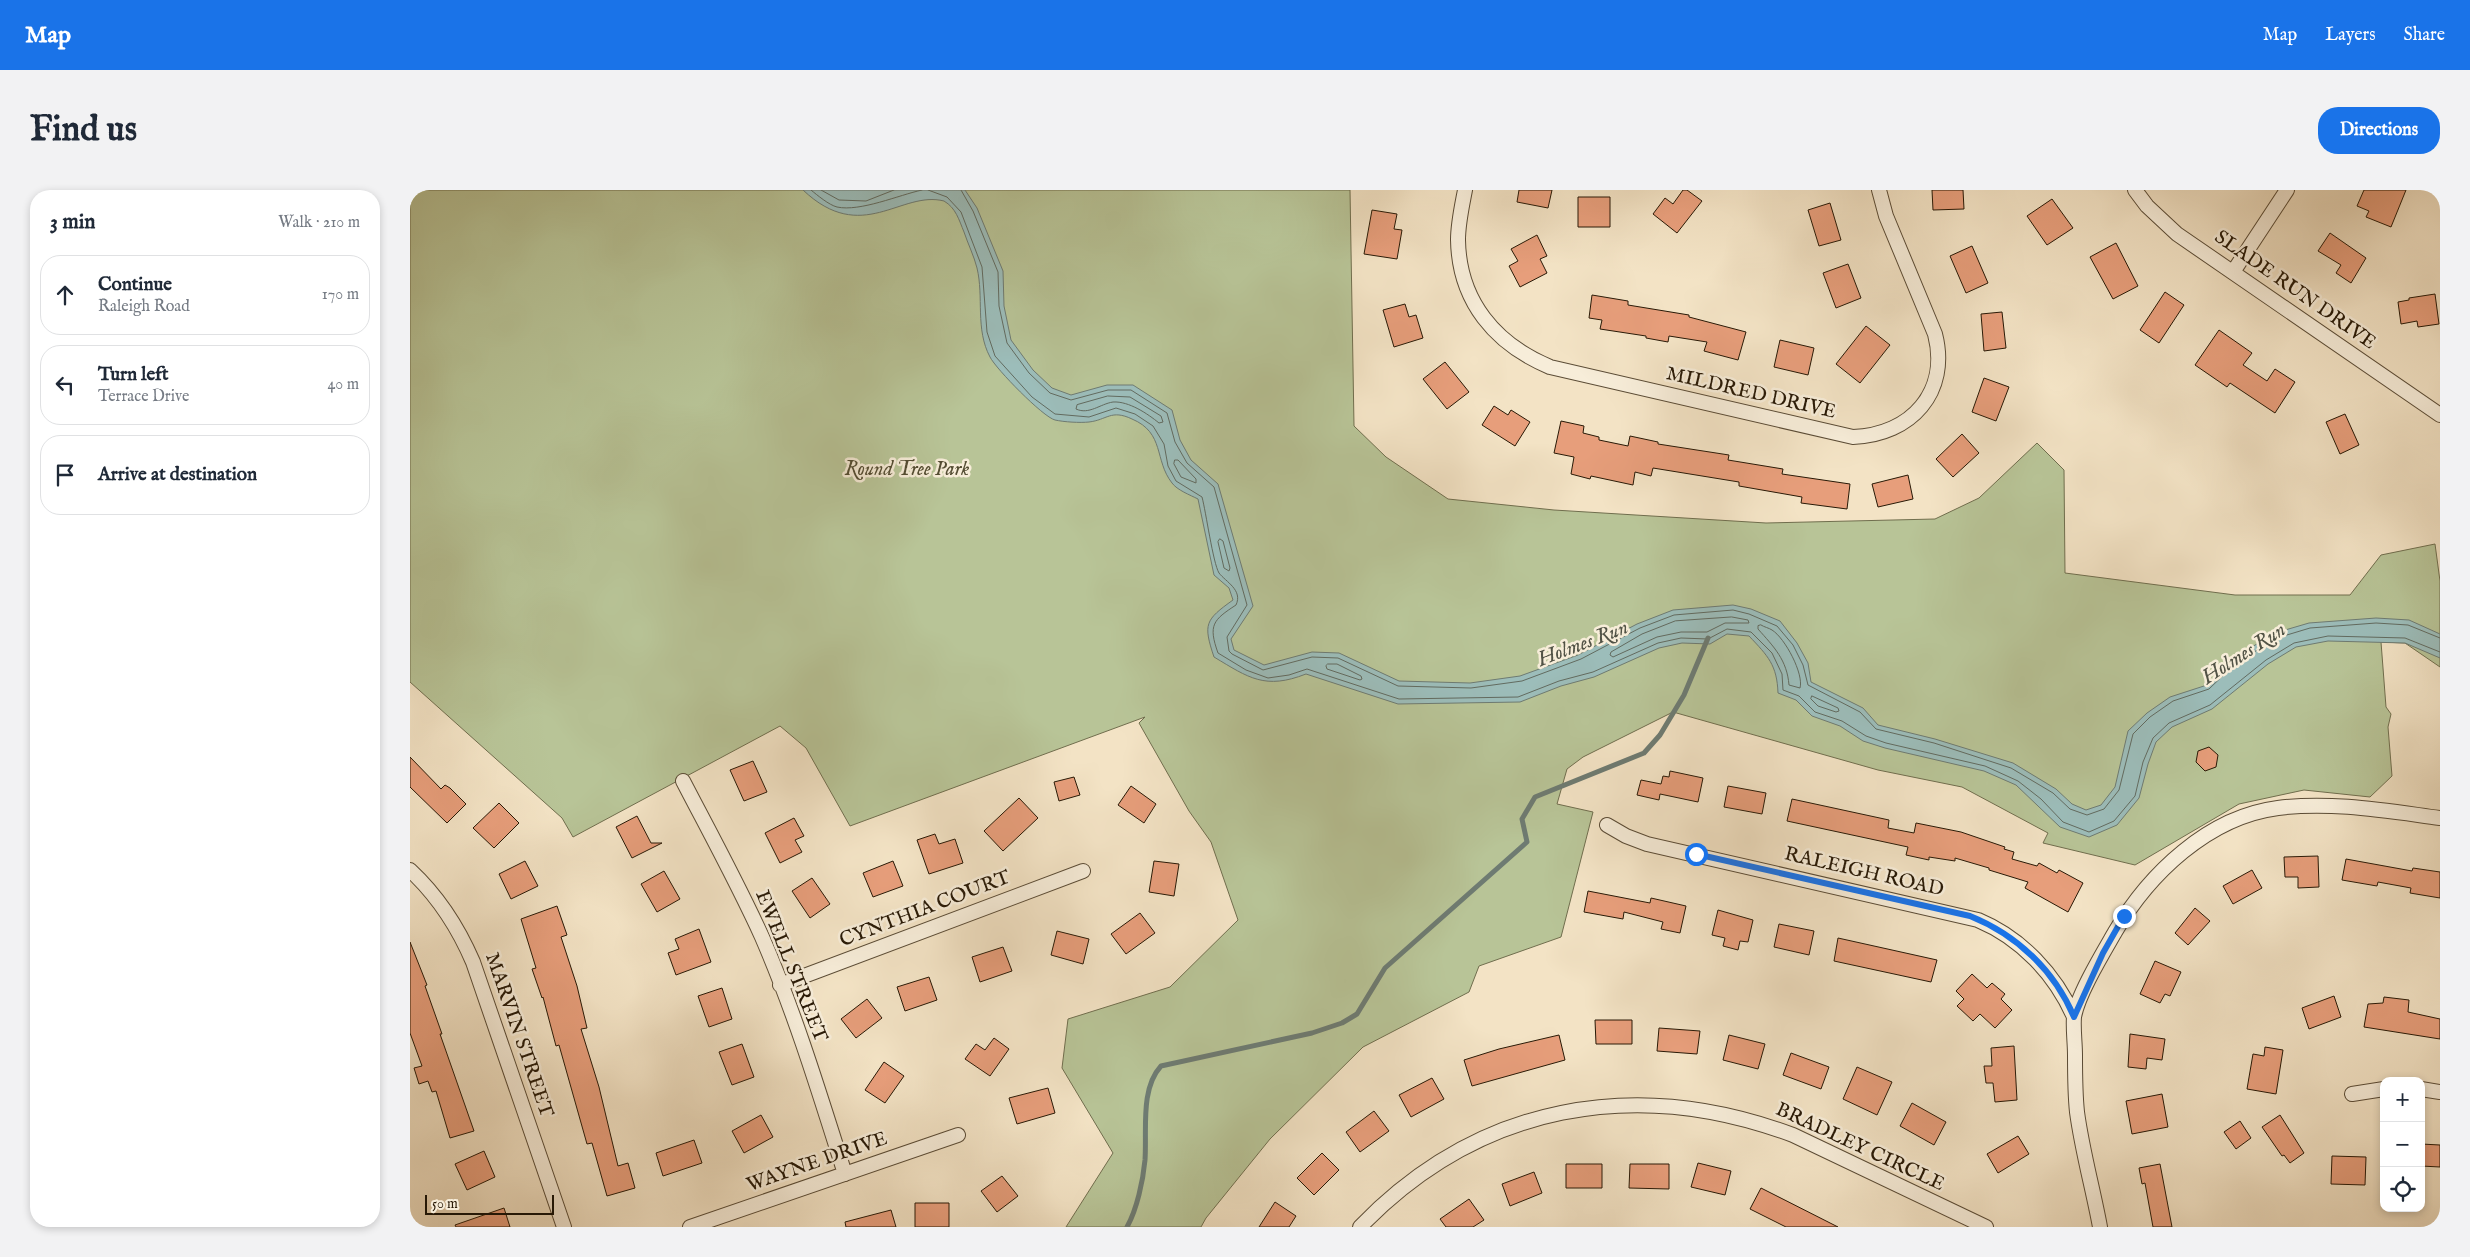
<!DOCTYPE html>
<meta charset="utf-8">
<style>
body{margin:0;font-family:"IM FELL English",serif;background:#f2f2f3;color:#1f2937}
.controls{position:absolute;right:15px;bottom:15px;display:grid;overflow:hidden;border-radius:10px;box-shadow:0 2px 8px #0003}
.controls button{width:45px;height:45px;display:grid;place-items:center;padding:0;border:0;border-bottom:1px solid #e0e1e3;background:#fff;color:#1f2937;font:25px sans-serif}
.scale{position:absolute;left:15px;bottom:12px;width:129px;box-sizing:border-box;padding-left:5px;border:2px solid #281906;border-top:0;font-size:14px;line-height:18px;white-space:nowrap;color:#281906;-webkit-text-stroke:4px #f7edd9;paint-order:stroke}
.stop{position:absolute;width:15px;height:15px;margin:-11px;border:4px solid #1a73e8;border-radius:50%;background:#fff}
.stop.end{background:#1a73e8;border-color:#fff;box-shadow:0 1px 5px #0008}
.list{margin:0;padding:0;list-style:none}
h2{display:flex;justify-content:space-between;align-items:center;height:65px;margin:0;padding:0 20px;font-size:21px}
h2 small{font-size:16px;font-weight:400;color:#747a83}
.list li{display:grid;grid-template-columns:32px 1fr auto;gap:15px;align-items:center;box-sizing:border-box;height:80px;margin:0 10px 10px;padding:0 10px;border:1px solid #e0e1e3;border-radius:20px}
.list b{display:block;font-size:19px;white-space:nowrap}
.list p{margin:0;font-size:16px;white-space:nowrap;color:#747a83}
.list em{font-size:16px;font-style:normal;color:#747a83}
.icon{flex:none;width:28px;height:28px;fill:none;stroke:currentColor;stroke-width:2;stroke-linecap:round;stroke-linejoin:round}
.map{position:relative;flex:none;width:2030px;height:1037px;overflow:hidden;border-radius:20px}
header{display:flex;align-items:center;gap:30px;box-sizing:border-box;height:70px;padding:0 25px;background:#1a73e8;color:#fff}
header strong{font-size:24px}
nav{display:flex;gap:28px;margin-inline-start:auto;font-size:18px}
.intro{display:flex;align-items:center;justify-content:space-between;box-sizing:border-box;height:120px;padding:0 30px}
h1{margin:0;font-size:35px}
.button{padding:12px 22px;border-radius:20px;background:#1a73e8;color:#fff;font-size:18px;font-weight:700}
main{display:flex;gap:30px;padding:0 30px}
aside{flex:1;background:#fff;border-radius:20px;box-shadow:0 2px 8px #0003}
.map>svg:first-child{display:block}
.green{fill:#b8c497;stroke:#706e4e}
.water{fill:#9cbdba;stroke:#6e7b72}
.lines{fill:none;stroke-linecap:round;stroke-linejoin:round}
.shore{stroke:#626b60;stroke-width:1}
.stream{stroke:#6e7b72;stroke-width:5}
.building{fill:#e79e7b;stroke:#281906}
.minor-casing{stroke:#5b4c36;stroke-width:16}
.minor{stroke:#f7edd9;stroke-width:14}
.route{stroke:#1a73e8;stroke-width:6}
.labels{text-anchor:middle;dominant-baseline:central;stroke-width:5;stroke-linejoin:round;paint-order:stroke}
.street-label{font-size:20px;fill:#281906;stroke:#f7edd9}
.park-label{font-size:20px;font-style:italic;fill:#534c32;stroke:#f7edd9}
.water-label{font-size:21px;font-style:italic;fill:#515245;stroke:#f7edd9}
</style>
<header>
<strong>Map</strong>
<nav><a>Map</a><a>Layers</a><a>Share</a></nav>
</header>
<div class="intro"><h1>Find us</h1><a class="button">Directions</a></div>
<main>
<aside>
<h2>3 min<small>Walk · 210 m</small></h2>
<ul class="list">
<li><svg class="icon" aria-label="ahead" viewBox="0 0 24 24"><path d="M12 20V5M6 11l6-6 6 6"/></svg><div><b>Continue</b><p>Raleigh Road</p></div><em>170 m</em></li>
<li><svg class="icon" aria-label="left" viewBox="0 0 24 24"><path d="M17 20v-9H6M10 6l-5 5 5 5"/></svg><div><b>Turn left</b><p>Terrace Drive</p></div><em>40 m</em></li>
<li><svg class="icon" aria-label="arrive" viewBox="0 0 24 24"><path d="M6 21V4h12l-3 4 3 4H6"/></svg><div><b>Arrive at destination</b></div></li>
</ul>
</aside>
<div class="map">
<svg width="2030" height="1037" viewBox="0 0 2030 1037">
<rect width="100%" height="100%" fill="#f3e3c5"/>
<filter id="stains"><feTurbulence type="fractalNoise" baseFrequency=".004" numOctaves="4"/><feColorMatrix values="0 0 0 0 .2 0 0 0 0 .09 0 0 0 0 .02 0 0 0 .5 -.17"/></filter>
<radialGradient id="worn" r=".72"><stop offset=".6" stop-color="#630" stop-opacity="0"/><stop offset="1" stop-color="#630" stop-opacity=".3"/></radialGradient>
<!-- green -->
<path class="green" d="M0,0H940L944,236L976,267L1038,309L1144,320L1356,333L1525,329L1569,308L1627,253L1654,280L1655,383L1825,405H1940L1971,365L2025,354L2030,391V477L1995,453L1971,452L1976,517L1981,524L1978,537L1982,586L1960,607L1894,600L1829,614L1725,675L1633,653L1638,643L1552,597L1468,580L1263,522L1173,567L1157,579L1147,614L1183,622L1151,747L1069,776L1059,802L953,857L860,949L796,1028L791,1037H656L703,963L652,878L658,829L760,797L828,730L801,652L779,621L729,533L735,527L440,636L396,558L370,536L163,647L152,628L0,492Z"/>
<!-- water -->
<path class="water" d="M393,0H555L567,18L593,81L594,116L601,150L623,180L642,198L661,205L697,195H723L762,220L770,250L781,270L808,294L843,416L821,449L824,460L854,475L902,462L929,463L989,491L1060,493L1110,486L1168,465L1227,434L1263,420L1323,415L1341,419L1370,431L1387,453L1398,473L1401,492L1453,518L1468,535L1525,549L1603,573L1646,599L1662,614L1676,620L1691,615L1705,597L1718,541L1737,523L1760,507L1797,495L1822,469L1865,443L1899,433L1966,428L1999,430L2030,444V468L1995,453L1918,451L1886,457L1858,474L1802,519L1762,537L1746,552L1738,574L1729,608L1707,635L1679,647L1650,637L1606,595L1574,581L1475,558L1453,551L1430,536L1402,526L1386,510L1368,503C1367,475 1358,466 1339,446L1317,444L1300,454L1272,453L1249,458L1184,487L1151,496L1110,512L988,514L896,484C855,500 839,488 804,467C793,434 795,430 823,410L819,398L804,385L788,309C780,305 767,300 762,293C744,270 755,243 722,229C701,219 697,230 679,232C670,233 654,232 645,230C633,227 586,179 580,167C565,139 574,107 567,78C564,66 558,54 554,42C549,30 546,18 534,11C491,0 452,56 393,0Z"/>
<g class="lines">
<!-- shore -->
<path class="shore" d="M401,0C407,5 419,15 427,17C450,22 489,5 512,0
M411,0L429,10L456,11L484,0
M518,0L537,7L551,22L572,77L577,142L585,166L622,207L645,224L679,227L706,218L725,224L743,236L754,254L758,276L766,291L792,307C796,322 803,373 809,383C816,392 833,400 826,415C803,430 798,435 808,463L836,480L858,488L879,485L897,479L989,509L1108,507L1149,491L1183,482L1248,453L1271,448L1298,449L1317,439L1341,442L1362,463L1372,484L1373,500L1389,506L1405,522L1432,531L1456,546L1476,553L1575,576L1608,591L1631,609L1653,632L1679,642L1704,631L1725,606L1733,572L1743,548L1759,533L1800,515L1856,470L1884,453L1918,446L1995,448L2030,462
M551,0L563,21L588,82L589,116L597,153L619,183L640,203L661,210L698,200H721L757,223L765,252L777,273L804,297L837,415L817,447L819,461L822,464L853,480L902,467L928,468L988,496L1061,498L1112,491L1171,469L1230,438L1264,425L1323,420L1339,424L1367,436L1383,455L1393,475L1398,495L1450,522L1466,539L1524,553L1601,578L1643,603L1660,619L1677,625L1694,619L1709,600L1723,544L1740,527L1763,511L1799,499L1826,473L1867,448L1900,438L1966,433L1998,435L2030,448
M698,206L720,207L751,226L753,232L749,233C738,224 719,211 703,212C690,214 679,225 666,219L667,215Z
M765,270H768L786,289V293L771,287L764,274Z
M810,349L813,351L820,378L819,381L814,378L808,352Z
M1322,427L1338,430L1339,433H1315L1297,442H1271L1247,447L1203,467L1200,465L1201,462L1232,444L1265,431Z
M1351,435C1354,437 1359,438 1362,440C1375,448 1394,484 1390,498L1379,495C1377,470 1364,457 1348,439V436Z
M918,474H927L951,486L952,489L950,490L917,479L916,476Z
M1402,506L1428,518L1429,521L1426,522L1408,516L1401,509Z"/>
<!-- stream -->
<path class="stream" d="M717,1037C727,1019 733,991 735,970C737,940 730,899 751,876L902,843L932,833L947,824L975,778L1117,652L1112,629L1125,607L1234,563L1250,545L1274,505L1298,448"/>
</g>
<!-- building -->
<path class="building" d="M1109,0H1142L1138,18L1107,12Z
M1273,0H1277L1292,11L1267,43L1243,24L1255,8L1263,14Z
M1522,0H1553L1554,19L1523,20Z
M1954,0H1996L1981,37L1956,27L1959,21L1947,16Z
M1168,7H1200V37H1168Z
M1642,9L1663,38L1637,55L1617,26Z
M1420,13L1431,50L1409,56L1398,20Z
M962,20L987,24L984,39L992,40L987,69L954,64Z
M1920,43L1956,68L1941,93L1926,83L1931,75L1908,61Z
M1127,45L1137,66L1130,69L1137,83L1110,97L1099,76L1108,71L1101,59Z
M1706,53L1728,96L1703,109L1680,67Z
M1562,56L1578,93L1556,103L1540,66Z
M1438,74L1451,108L1426,118L1413,83Z
M1755,102L1774,115L1749,153L1730,140Z
M2025,104L2029,134L2008,137L2007,131L1991,134L1988,112L1999,110V108Z
M1182,105L1218,111V115L1279,125V127L1336,142L1328,170L1294,161L1297,152L1259,146L1258,152L1236,148V146L1190,139L1192,130L1179,128Z
M995,114L999,127L1006,125L1013,148L984,157L973,120Z
M1592,122L1596,158L1574,161L1571,124Z
M1456,136L1480,155L1450,193L1426,174Z
M1809,140L1842,163L1833,175L1857,191L1865,179L1885,192L1865,223L1820,193L1817,197L1785,175Z
M1370,150L1404,158L1398,185L1364,177Z
M1035,172L1059,202L1037,219L1013,189Z
M1574,188L1599,197L1586,231L1562,222Z
M1084,216L1098,225L1101,220L1120,232L1105,256L1072,235Z
M1935,224L1949,255L1930,264L1916,232Z
M1151,231L1174,236L1173,243L1189,247V250L1218,256L1220,246L1248,252V254L1319,265L1318,270L1373,279L1372,284L1440,294L1437,319L1391,313L1392,307L1329,296V292L1243,278L1241,286L1225,282L1223,295L1181,286L1180,289L1161,284L1164,267L1144,263Z
M1552,244L1569,263L1543,287L1526,269Z
M1498,285L1503,309L1468,317L1462,294Z
M1799,557L1808,565L1806,577L1795,581L1786,572L1788,561Z
M0,567L31,599L35,595L40,598L56,614L37,633L0,597Z
M343,571L357,602L334,611L320,580Z
M1260,581L1293,588L1288,612L1250,604L1249,610L1227,605L1231,590L1251,594L1253,586L1259,587Z
M664,587L670,605L649,611L644,592Z
M721,596L746,614L734,633L708,615Z
M1318,596L1356,603L1352,624L1314,617Z
M609,608L628,628L593,661L574,641Z
M1382,609L1479,630L1478,638L1504,643L1506,633L1551,642L1595,657L1594,659L1604,662L1602,669L1627,676L1629,673L1647,683L1649,680L1673,693L1658,722L1615,698L1618,692L1579,680V678L1545,668V671L1519,667V670L1496,665L1498,657L1377,631Z
M89,613L109,633L84,658L63,638Z
M227,626L241,653H252L222,668L206,637Z
M384,628L394,646L385,650L392,662L370,673L355,643Z
M525,644L529,654L545,649L553,673L519,684L507,650Z
M1908,666L1909,697L1888,698V687H1875L1874,667Z
M1936,669L2002,681L2003,678L2030,682V708L2000,703L2001,698L1968,692L1967,696L1932,690Z
M115,671L128,696L101,709L89,684Z
M483,671L493,696L463,707L453,683Z
M744,671L769,674L764,706L739,702Z
M1842,680L1852,698L1823,714L1813,696Z
M254,681L270,709L247,722L231,694Z
M402,688L420,714L400,728L382,701Z
M1178,701L1240,713L1241,708L1276,716L1270,743L1251,739L1253,732L1214,722L1213,729L1174,722Z
M147,716L157,745L151,747L167,796L177,838L171,839L189,897L208,976L218,973L225,998L197,1006L182,953L177,954L149,855L146,856L133,807L132,808L122,779L126,778L111,729Z
M1785,718L1800,731L1778,755L1765,743Z
M1308,720L1343,730L1338,752L1330,751L1328,760L1313,756L1315,748L1302,745Z
M730,723L745,743L716,764L701,744Z
M1369,734L1404,741L1399,765L1364,757Z
M289,739L301,772L266,785L258,763L269,759L265,749Z
M647,741L679,749L673,774L641,765Z
M1428,748L1527,770L1521,792L1424,771Z
M0,752L17,795L15,796L32,844H30L64,941L40,948L26,901L22,902L18,891L9,894L4,878L12,876L0,843Z
M593,757L602,781L570,792L562,767Z
M1745,771L1771,782L1760,806L1755,804L1750,813L1730,804Z
M1562,784L1577,798L1582,793L1595,804L1591,809L1602,820L1585,838L1570,824L1563,831L1547,816L1554,809L1546,801Z
M519,787L527,810L495,821L487,797Z
M312,798L322,829L299,837L288,806Z
M1924,806L1931,827L1899,839L1892,818Z
M1974,807L1999,810L1998,822L2030,829V849L1954,837L1958,814L1973,813Z
M457,809L472,828L446,848L431,829Z
M1185,830H1222V854H1186Z
M1249,838L1290,841L1287,864L1247,861Z
M1720,844L1755,849L1752,870L1737,868L1736,879L1718,877Z
M1149,845L1155,870L1062,896L1054,870L1089,859Z
M1319,845L1355,854L1348,879L1313,870Z
M584,848L599,859L580,886L555,869L566,854L575,860Z
M332,854L344,887L322,895L309,862Z
M1604,856L1607,910L1585,912L1583,893H1576L1574,876H1582L1581,858Z
M1855,857L1873,860L1866,904L1837,899L1843,864L1854,866Z
M1381,863L1419,877L1411,899L1373,885Z
M474,872L494,886L475,913L455,900Z
M1447,877L1482,892L1467,925L1433,909Z
M1022,888L1034,909L1001,927L989,905Z
M638,898L645,923L607,934L599,908Z
M1752,904L1758,937L1722,944L1716,911Z
M1502,913L1536,932L1524,955L1490,936Z
M964,921L979,941L950,962L936,942Z
M351,925L363,947L334,963L322,941Z
M1870,925L1894,963L1880,973L1874,965L1872,966L1852,937Z
M1830,931L1841,948L1826,959L1814,942Z
M1608,946L1619,964L1588,983L1577,964Z
M284,950L292,973L253,986L246,963Z
M2011,954L2030,955V977L2011,976Z
M74,961L85,987L57,1000L45,974Z
M912,963L929,980L904,1005L887,988Z
M1922,966L1956,967L1955,995L1921,994Z
M1288,973L1321,981L1315,1005L1281,997Z
M1156,974H1192V998H1156Z
M1220,974H1259V999L1219,998Z
M1750,974L1762,1037H1743L1735,993L1732,994L1729,978Z
M1124,982L1132,1003L1100,1016L1092,994Z
M592,986L608,1006L587,1022L571,1001Z
M1351,998L1428,1037H1376L1340,1019Z
M1059,1009L1074,1030L1063,1037H1036L1030,1029Z
M865,1012L886,1026L879,1037H849Z
M505,1013H539V1037H505Z
M94,1018L100,1037H46L45,1035Z
M481,1020L486,1037H436L435,1032Z"/>
<g class="lines">
<!-- minor casing -->
<g class="minor-casing">
<path id="minor" d="M1055,0C1052,16 1048,33 1048,50C1049,111 1085,154 1140,177L1443,247C1501,245 1540,202 1525,144L1476,26L1469,0
M1725,0L1737,16L1767,44L2030,225
M1823,82L1877,0
M273,591C300,643 328,694 352,747C385,823 410,905 435,984
M1197,635L1216,646L1237,654L1568,730C1611,748 1645,784 1664,827
M0,680C29,707 48,737 63,772L154,1037
M370,795L673,681
M2011,899L2030,902
M1942,904L1974,899
M280,1037L548,945
M950,1037C1069,914 1225,886 1383,945L1576,1037
M1690,1037C1683,999 1672,960 1667,922C1665,903 1665,884 1665,865C1665,853 1663,839 1664,827C1668,804 1693,763 1705,742C1739,684 1798,627 1868,618C1921,611 1977,621 2030,628"/>
</g>
<!-- minor -->
<use href="#minor" class="minor"/>
</g>
<g class="lines">
<!-- route -->
<path class="route" d="M1286,664L1560,726C1607,745 1644,780 1664,827L1693,763L1714,726"/>
</g>
<g class="labels">
<!-- street labels -->
<g class="street-label">
<text transform="translate(1885 100) rotate(35)">SLADE RUN DRIVE</text>
<text transform="translate(1341 203) rotate(13)">MILDRED DRIVE</text>
<text transform="translate(1454 682) rotate(13)">RALEIGH ROAD</text>
<text transform="translate(515 719) rotate(-21)">CYNTHIA COURT</text>
<text transform="translate(381 776) rotate(68)">EWELL STREET</text>
<text transform="translate(109 845) rotate(71)">MARVIN STREET</text>
<text transform="translate(1450 957) rotate(25)">BRADLEY CIRCLE</text>
<text transform="translate(407 972) rotate(-19)">WAYNE DRIVE</text>
</g>
<!-- park labels -->
<g class="park-label">
<text x="497" y="279">Round Tree Park</text>
</g>
<!-- water labels -->
<g class="water-label">
<text transform="translate(1173 454) rotate(-21)">Holmes Run</text>
<text transform="translate(1834 464) rotate(-33)">Holmes Run</text>
</g>
</g>
<rect width="100%" height="100%" filter="url(#stains)"/>
<rect width="100%" height="100%" fill="url(#worn)"/>
</svg>
<div class="controls">
<button>+</button>
<button>−</button>
<button><svg class="icon" aria-label="locate" viewBox="0 0 24 24"><circle cx="12" cy="12" r="6"/><path d="M12 2v4M12 18v4M2 12h4M18 12h4"/></svg></button>
</div>
<div class="scale">50 m</div>
<div class="stop" style="left:1286px;top:664px"></div>
<div class="stop end" style="left:1714px;top:726px"></div>
</div>
</main>
